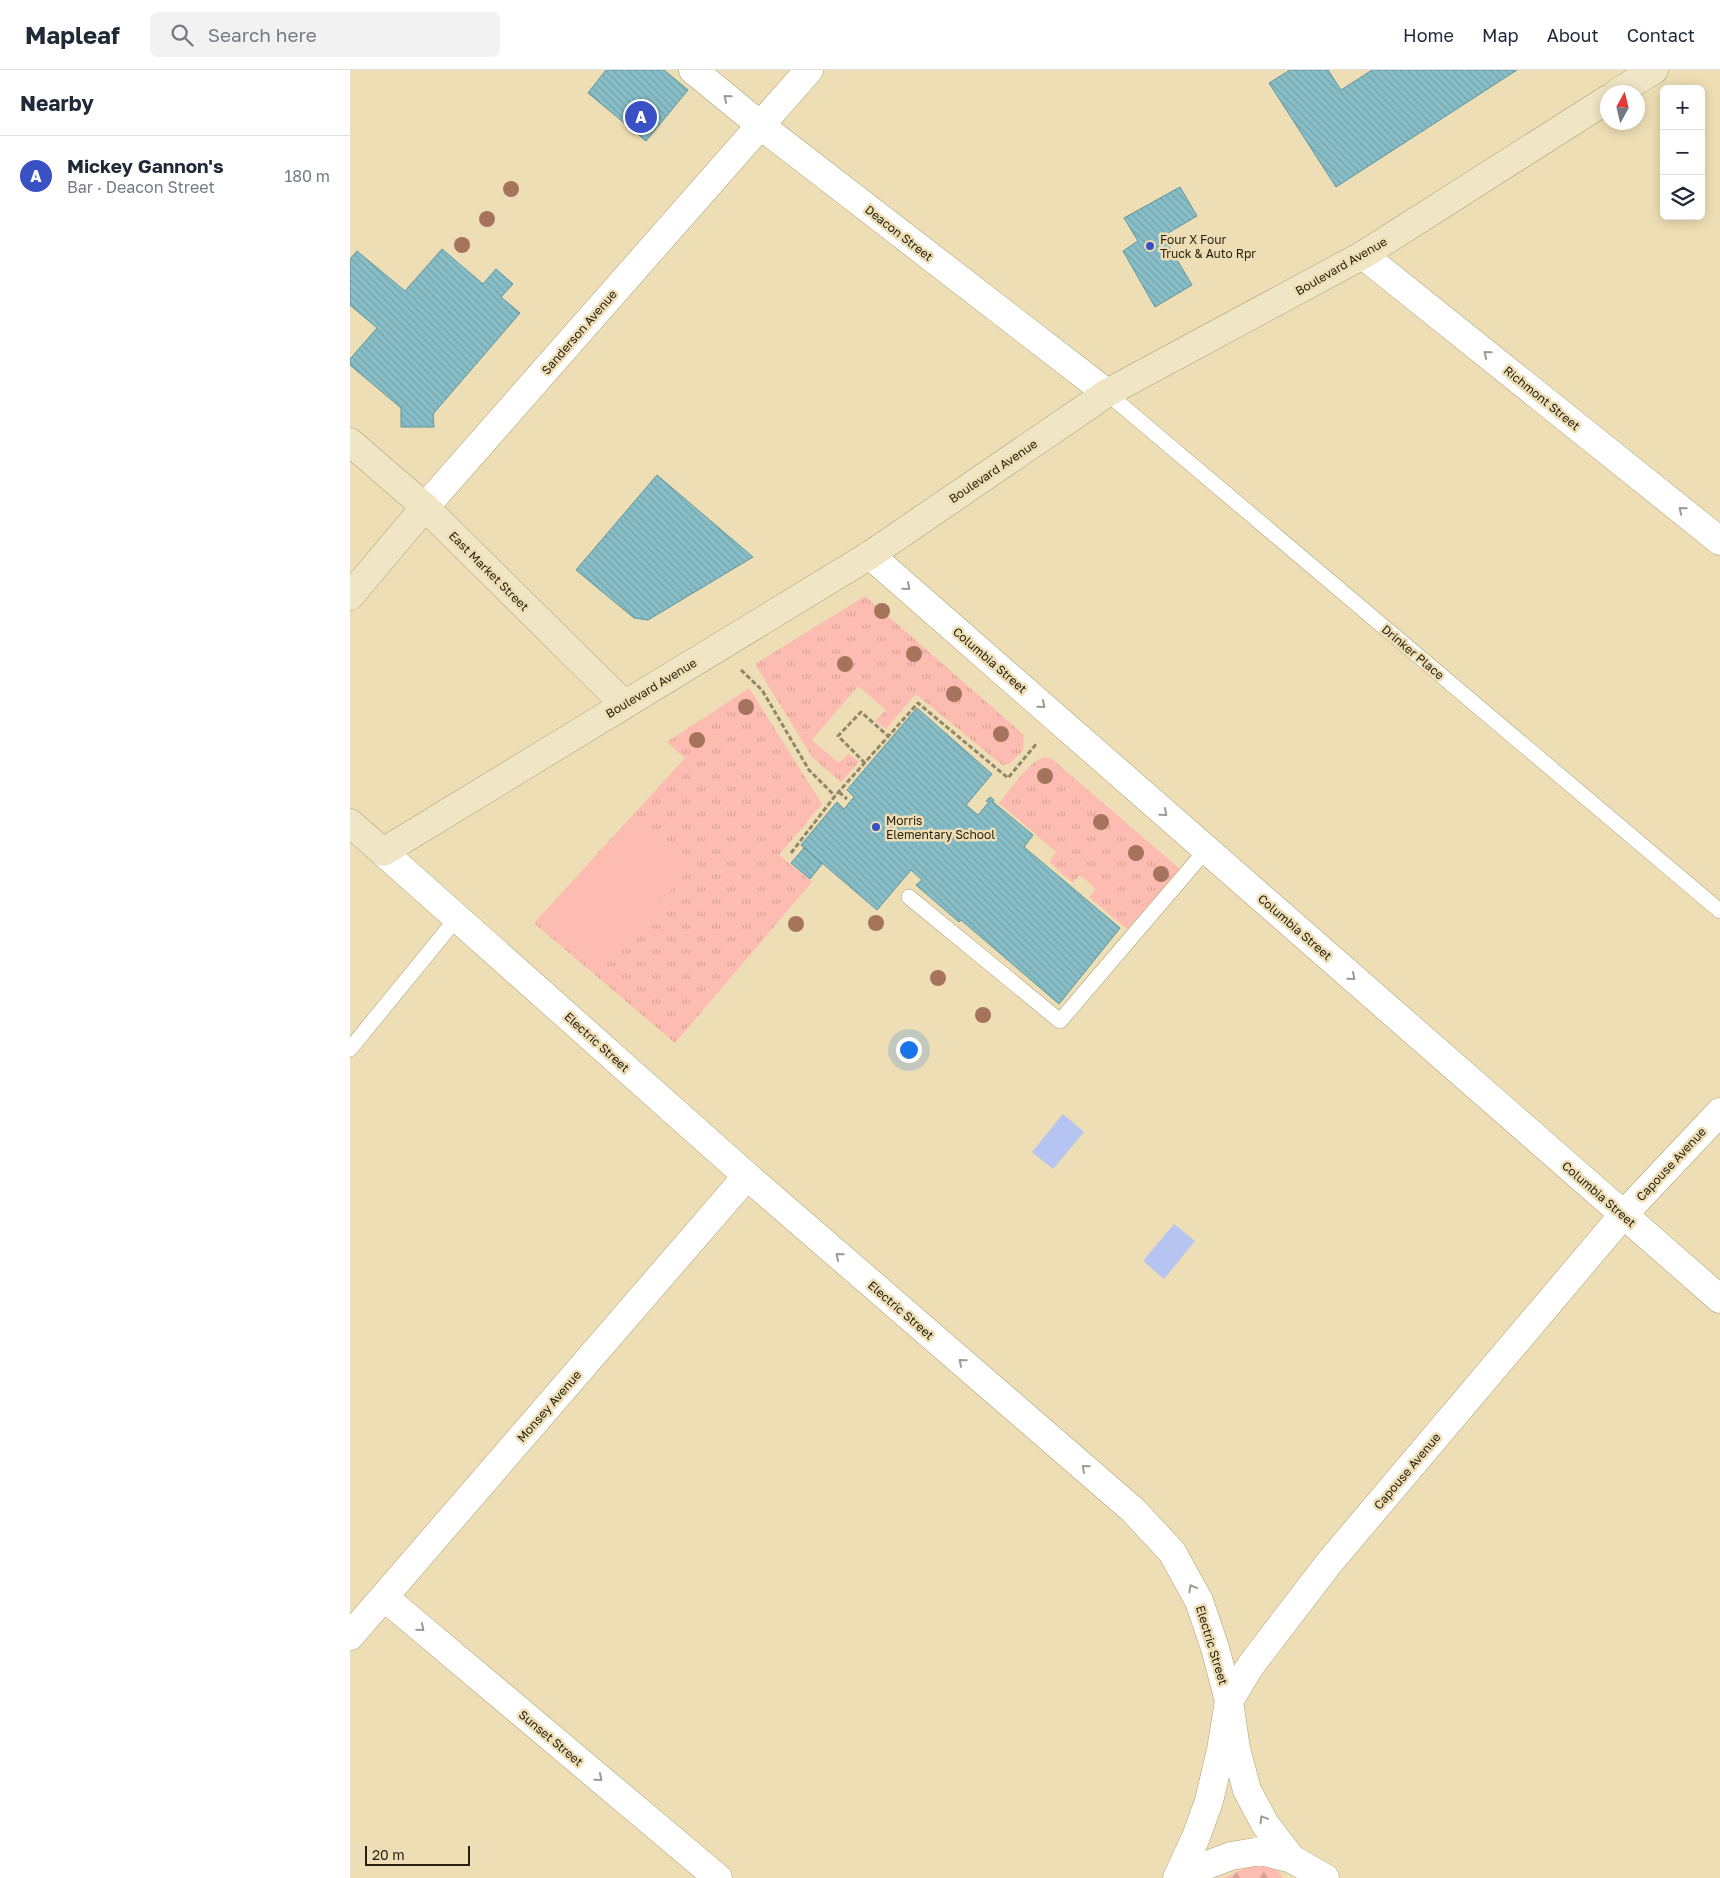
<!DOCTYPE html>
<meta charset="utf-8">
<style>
body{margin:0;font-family:"Golos Text",sans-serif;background:#f2f2f3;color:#1f2937}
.controls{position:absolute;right:15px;top:15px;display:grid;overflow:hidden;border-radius:8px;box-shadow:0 2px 12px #0003}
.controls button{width:45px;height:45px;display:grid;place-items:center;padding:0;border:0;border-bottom:1px solid #e0e1e3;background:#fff;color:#1f2937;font:25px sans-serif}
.compass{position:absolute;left:1250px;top:15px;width:45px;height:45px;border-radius:50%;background:#fff;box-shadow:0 2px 12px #0003;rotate:8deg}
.scale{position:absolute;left:15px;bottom:12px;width:105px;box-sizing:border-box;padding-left:5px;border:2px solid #272111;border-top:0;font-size:14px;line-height:18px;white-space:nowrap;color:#272111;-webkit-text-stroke:4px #eedeb5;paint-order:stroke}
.you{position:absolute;left:558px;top:979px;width:18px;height:18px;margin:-12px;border:4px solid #fff;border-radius:50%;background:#1a73e8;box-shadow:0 0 0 8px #1a73e833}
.badge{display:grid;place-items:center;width:32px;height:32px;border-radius:50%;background:#3a51c3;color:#fff;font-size:16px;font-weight:700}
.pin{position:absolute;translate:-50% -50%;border:2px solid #fff;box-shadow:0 1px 5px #0006}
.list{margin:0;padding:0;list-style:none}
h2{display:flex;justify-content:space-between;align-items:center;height:65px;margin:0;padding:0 20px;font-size:21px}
h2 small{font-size:16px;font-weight:400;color:#747a83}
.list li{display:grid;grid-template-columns:32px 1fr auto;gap:15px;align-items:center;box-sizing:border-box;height:80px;padding:0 20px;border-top:1px solid #e0e1e3}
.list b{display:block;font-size:19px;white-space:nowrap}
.list p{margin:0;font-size:16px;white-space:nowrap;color:#747a83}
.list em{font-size:16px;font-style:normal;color:#747a83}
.icon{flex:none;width:28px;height:28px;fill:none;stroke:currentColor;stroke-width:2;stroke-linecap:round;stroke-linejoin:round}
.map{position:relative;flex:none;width:1370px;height:1808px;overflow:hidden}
header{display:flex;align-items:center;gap:30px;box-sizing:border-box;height:70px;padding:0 25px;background:#fff;border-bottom:1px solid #e0e1e3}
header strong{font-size:24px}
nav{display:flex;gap:28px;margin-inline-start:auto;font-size:18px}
.search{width:350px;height:45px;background:#f2f2f3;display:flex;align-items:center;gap:12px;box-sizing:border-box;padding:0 18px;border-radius:8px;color:#747a83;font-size:19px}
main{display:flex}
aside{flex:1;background:#fff}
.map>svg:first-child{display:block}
.grass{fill:url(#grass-tufts)}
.forest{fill:url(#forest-firs)}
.garden{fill:#fdbcb1}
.water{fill:#b5c4f0}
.building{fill:url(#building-back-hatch);stroke:#62969f}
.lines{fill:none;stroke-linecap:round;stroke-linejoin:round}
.lane-casing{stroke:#ae9f77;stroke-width:16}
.street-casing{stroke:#ae9f77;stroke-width:29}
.secondary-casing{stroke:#ae9f77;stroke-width:29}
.path{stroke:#918669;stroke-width:3;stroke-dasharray:5 2.5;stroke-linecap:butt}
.lane{stroke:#fff;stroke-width:15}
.street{stroke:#fff;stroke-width:28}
.secondary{stroke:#f0e5c4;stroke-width:28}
.tree{fill:#a6745d}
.oneway{stroke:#9e9b94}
.poi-dot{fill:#3a51c3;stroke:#eedeb5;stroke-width:2}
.labels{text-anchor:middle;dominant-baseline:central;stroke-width:5;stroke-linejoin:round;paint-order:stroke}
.street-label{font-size:12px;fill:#272111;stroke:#eedeb5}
.poi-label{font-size:12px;fill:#272111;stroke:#eedeb5;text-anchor:start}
</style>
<header>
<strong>Mapleaf</strong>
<div class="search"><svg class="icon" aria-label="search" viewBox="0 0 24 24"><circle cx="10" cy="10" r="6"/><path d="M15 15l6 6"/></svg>Search here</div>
<nav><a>Home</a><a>Map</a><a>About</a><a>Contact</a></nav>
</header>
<main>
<aside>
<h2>Nearby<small></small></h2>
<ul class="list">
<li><span class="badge">A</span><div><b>Mickey Gannon's</b><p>Bar · Deacon Street</p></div><em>180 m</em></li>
</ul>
</aside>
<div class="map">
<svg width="1370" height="1808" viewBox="0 0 1370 1808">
<defs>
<pattern id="grass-tufts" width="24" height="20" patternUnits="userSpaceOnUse" patternTransform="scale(1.25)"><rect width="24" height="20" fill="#fdbcb1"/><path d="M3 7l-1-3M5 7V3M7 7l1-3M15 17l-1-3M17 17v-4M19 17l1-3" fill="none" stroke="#d9a197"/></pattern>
<pattern id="forest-firs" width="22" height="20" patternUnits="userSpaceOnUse" patternTransform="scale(1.25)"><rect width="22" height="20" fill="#fdbcb1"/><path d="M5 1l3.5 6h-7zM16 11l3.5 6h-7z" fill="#d9a197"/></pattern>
<pattern id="building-back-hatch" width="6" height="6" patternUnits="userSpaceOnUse" patternTransform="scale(1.25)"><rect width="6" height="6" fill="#88bec7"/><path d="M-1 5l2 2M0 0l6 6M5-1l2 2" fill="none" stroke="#75a3aa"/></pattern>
</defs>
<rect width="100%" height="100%" fill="#eedeb5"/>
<!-- grass -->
<path class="grass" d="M515,526L674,665L673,680L659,694L652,695L568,626L565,625L536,659L525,651L536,640L508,616L462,670L489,693L499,684L509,692L491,712L462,687L405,594Z
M399,618L472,734L429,785L462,812L325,973L184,853L335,688L317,672Z
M696,687L702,689L830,799L777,859L739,827L746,819L730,805L723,813L699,792L706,782L649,733C659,721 680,689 696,687Z"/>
<!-- forest -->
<path class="forest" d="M920,1795L931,1804L932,1808H874L897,1797Z"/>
<!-- garden -->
<path class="garden" d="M285,744L343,796L251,896L194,844Z"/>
<!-- water -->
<path class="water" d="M713,1044L734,1062L703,1099L682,1082Z
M824,1154L845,1171L814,1209L793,1191Z"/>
<!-- building -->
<path class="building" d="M256,0H314L338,20L296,71L238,23Z
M940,0H978L991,20L1022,0H1167L986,117L919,13Z
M830,117L847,146L813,166L842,215L805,237L773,181L788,171L774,148Z
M92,179L133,214L146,199L163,214L151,227L170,243L83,344L84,357H51V338L0,295V289L27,258L0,235V189L7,181L55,221Z
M307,405L403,487L298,550L284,548L226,500Z
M567,638L642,704L616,735L628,745L639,732L636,731L640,727L644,730L643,732L683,765L674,777L770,858L709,934L611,850L609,852L566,815L572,810L561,800L527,840L451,775L487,732L494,739L504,727L497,720Z
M454,778L472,794L460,809L441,793Z"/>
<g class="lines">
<!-- lane casing -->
<g class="lane-casing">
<path id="lane" d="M757,323L1370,841
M559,827L710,951L856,780
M0,979L107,848"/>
</g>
<!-- street casing -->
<g class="street-casing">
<path id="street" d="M343,0L410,55L757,323
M1013,185L1370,471
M75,437L459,0
M520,485L1370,1229
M33,782L397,1106L783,1440L822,1482L849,1531L865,1578L879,1631L886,1679L897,1720L915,1754L942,1789L975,1808
M34,1527L368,1808
M0,1566L397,1106
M830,1805L881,1786L911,1781L942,1789
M827,1808L846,1767L859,1731L871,1680L879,1631L901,1595L979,1493L1273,1145L1370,1042"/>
</g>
<!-- secondary casing -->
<g class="secondary-casing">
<path id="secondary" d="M1268,22L1304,0
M0,372L75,437L274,634
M0,526L75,437
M0,753L33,782L520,485L757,323L1013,185L1258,29"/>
</g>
<!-- path -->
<path class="path" d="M391,600L412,620L459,700L485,726
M515,693L488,666L511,642L538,666
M489,722L497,729
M441,783L485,726L568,633L658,708L687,673"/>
<!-- lane -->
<use href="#lane" class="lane"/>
<!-- street -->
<use href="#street" class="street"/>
<!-- secondary -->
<use href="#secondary" class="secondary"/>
</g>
<!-- trees -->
<g class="tree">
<circle cx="161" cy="119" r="8"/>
<circle cx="137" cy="149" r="8"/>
<circle cx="112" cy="175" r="8"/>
<circle cx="532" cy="541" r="8"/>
<circle cx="564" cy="584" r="8"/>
<circle cx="495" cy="594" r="8"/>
<circle cx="604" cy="624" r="8"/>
<circle cx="396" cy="637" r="8"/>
<circle cx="651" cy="664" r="8"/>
<circle cx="347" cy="670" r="8"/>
<circle cx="695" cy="706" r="8"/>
<circle cx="751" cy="752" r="8"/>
<circle cx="786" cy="783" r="8"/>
<circle cx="811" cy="804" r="8"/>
<circle cx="526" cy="853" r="8"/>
<circle cx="446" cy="854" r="8"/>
<circle cx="588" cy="908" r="8"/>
<circle cx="633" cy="945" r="8"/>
</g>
<!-- one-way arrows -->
<defs><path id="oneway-chevron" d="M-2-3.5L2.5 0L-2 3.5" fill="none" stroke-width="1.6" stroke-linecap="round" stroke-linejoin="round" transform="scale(1.25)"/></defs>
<g class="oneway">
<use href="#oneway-chevron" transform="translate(377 28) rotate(-141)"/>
<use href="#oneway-chevron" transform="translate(1137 284) rotate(-141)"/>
<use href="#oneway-chevron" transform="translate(1332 440) rotate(-141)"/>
<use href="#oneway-chevron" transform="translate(557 517) rotate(41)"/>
<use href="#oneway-chevron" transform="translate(692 635) rotate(41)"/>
<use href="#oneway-chevron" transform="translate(814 743) rotate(41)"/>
<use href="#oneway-chevron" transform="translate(1002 907) rotate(41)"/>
<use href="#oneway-chevron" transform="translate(489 1186) rotate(-139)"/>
<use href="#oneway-chevron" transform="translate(612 1292) rotate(-139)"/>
<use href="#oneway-chevron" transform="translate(735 1398) rotate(-139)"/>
<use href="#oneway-chevron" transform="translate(842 1518) rotate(-119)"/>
<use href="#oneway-chevron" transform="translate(71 1558) rotate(40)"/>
<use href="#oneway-chevron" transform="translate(249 1708) rotate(40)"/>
<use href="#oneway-chevron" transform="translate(913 1749) rotate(-121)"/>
</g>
<!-- markers -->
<g class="poi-dot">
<circle cx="800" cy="176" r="5"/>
<circle cx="526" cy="757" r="5"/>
</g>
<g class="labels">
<!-- street labels -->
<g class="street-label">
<text transform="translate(549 163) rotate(38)">Deacon Street</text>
<text transform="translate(991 196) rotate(-30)">Boulevard Avenue</text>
<text transform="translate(229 262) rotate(-49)">Sanderson Avenue</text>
<text transform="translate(1192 328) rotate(39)">Richmont Street</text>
<text transform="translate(643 401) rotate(-34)">Boulevard Avenue</text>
<text transform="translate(139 501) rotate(45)">East Market Street</text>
<text transform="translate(1063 582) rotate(40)">Drinker Place</text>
<text transform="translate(640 590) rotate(41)">Columbia Street</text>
<text transform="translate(301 618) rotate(-31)">Boulevard Avenue</text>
<text transform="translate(945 857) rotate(41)">Columbia Street</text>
<text transform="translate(247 972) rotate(42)">Electric Street</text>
<text transform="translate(1321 1094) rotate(-47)">Capouse Avenue</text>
<text transform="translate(1249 1124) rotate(41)">Columbia Street</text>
<text transform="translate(551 1240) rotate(41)">Electric Street</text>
<text transform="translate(199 1336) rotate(-49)">Monsey Avenue</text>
<text transform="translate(1057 1401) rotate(-50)">Capouse Avenue</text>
<text transform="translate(862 1575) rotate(73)">Electric Street</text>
<text transform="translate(201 1668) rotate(40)">Sunset Street</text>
</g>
<!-- poi labels -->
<g class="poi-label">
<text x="810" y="169">Four X Four<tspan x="810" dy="14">Truck &amp; Auto Rpr</tspan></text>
<text x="536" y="750">Morris<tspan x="536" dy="14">Elementary School</tspan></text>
</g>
</g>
</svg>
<div class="controls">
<button>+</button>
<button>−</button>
<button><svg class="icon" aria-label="layers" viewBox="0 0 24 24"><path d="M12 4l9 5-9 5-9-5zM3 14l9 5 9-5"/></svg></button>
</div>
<svg class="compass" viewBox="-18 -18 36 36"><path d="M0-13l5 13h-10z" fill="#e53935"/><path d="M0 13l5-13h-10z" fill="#747a83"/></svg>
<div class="scale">20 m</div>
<div class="you"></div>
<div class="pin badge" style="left:291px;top:47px">A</div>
</div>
</main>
